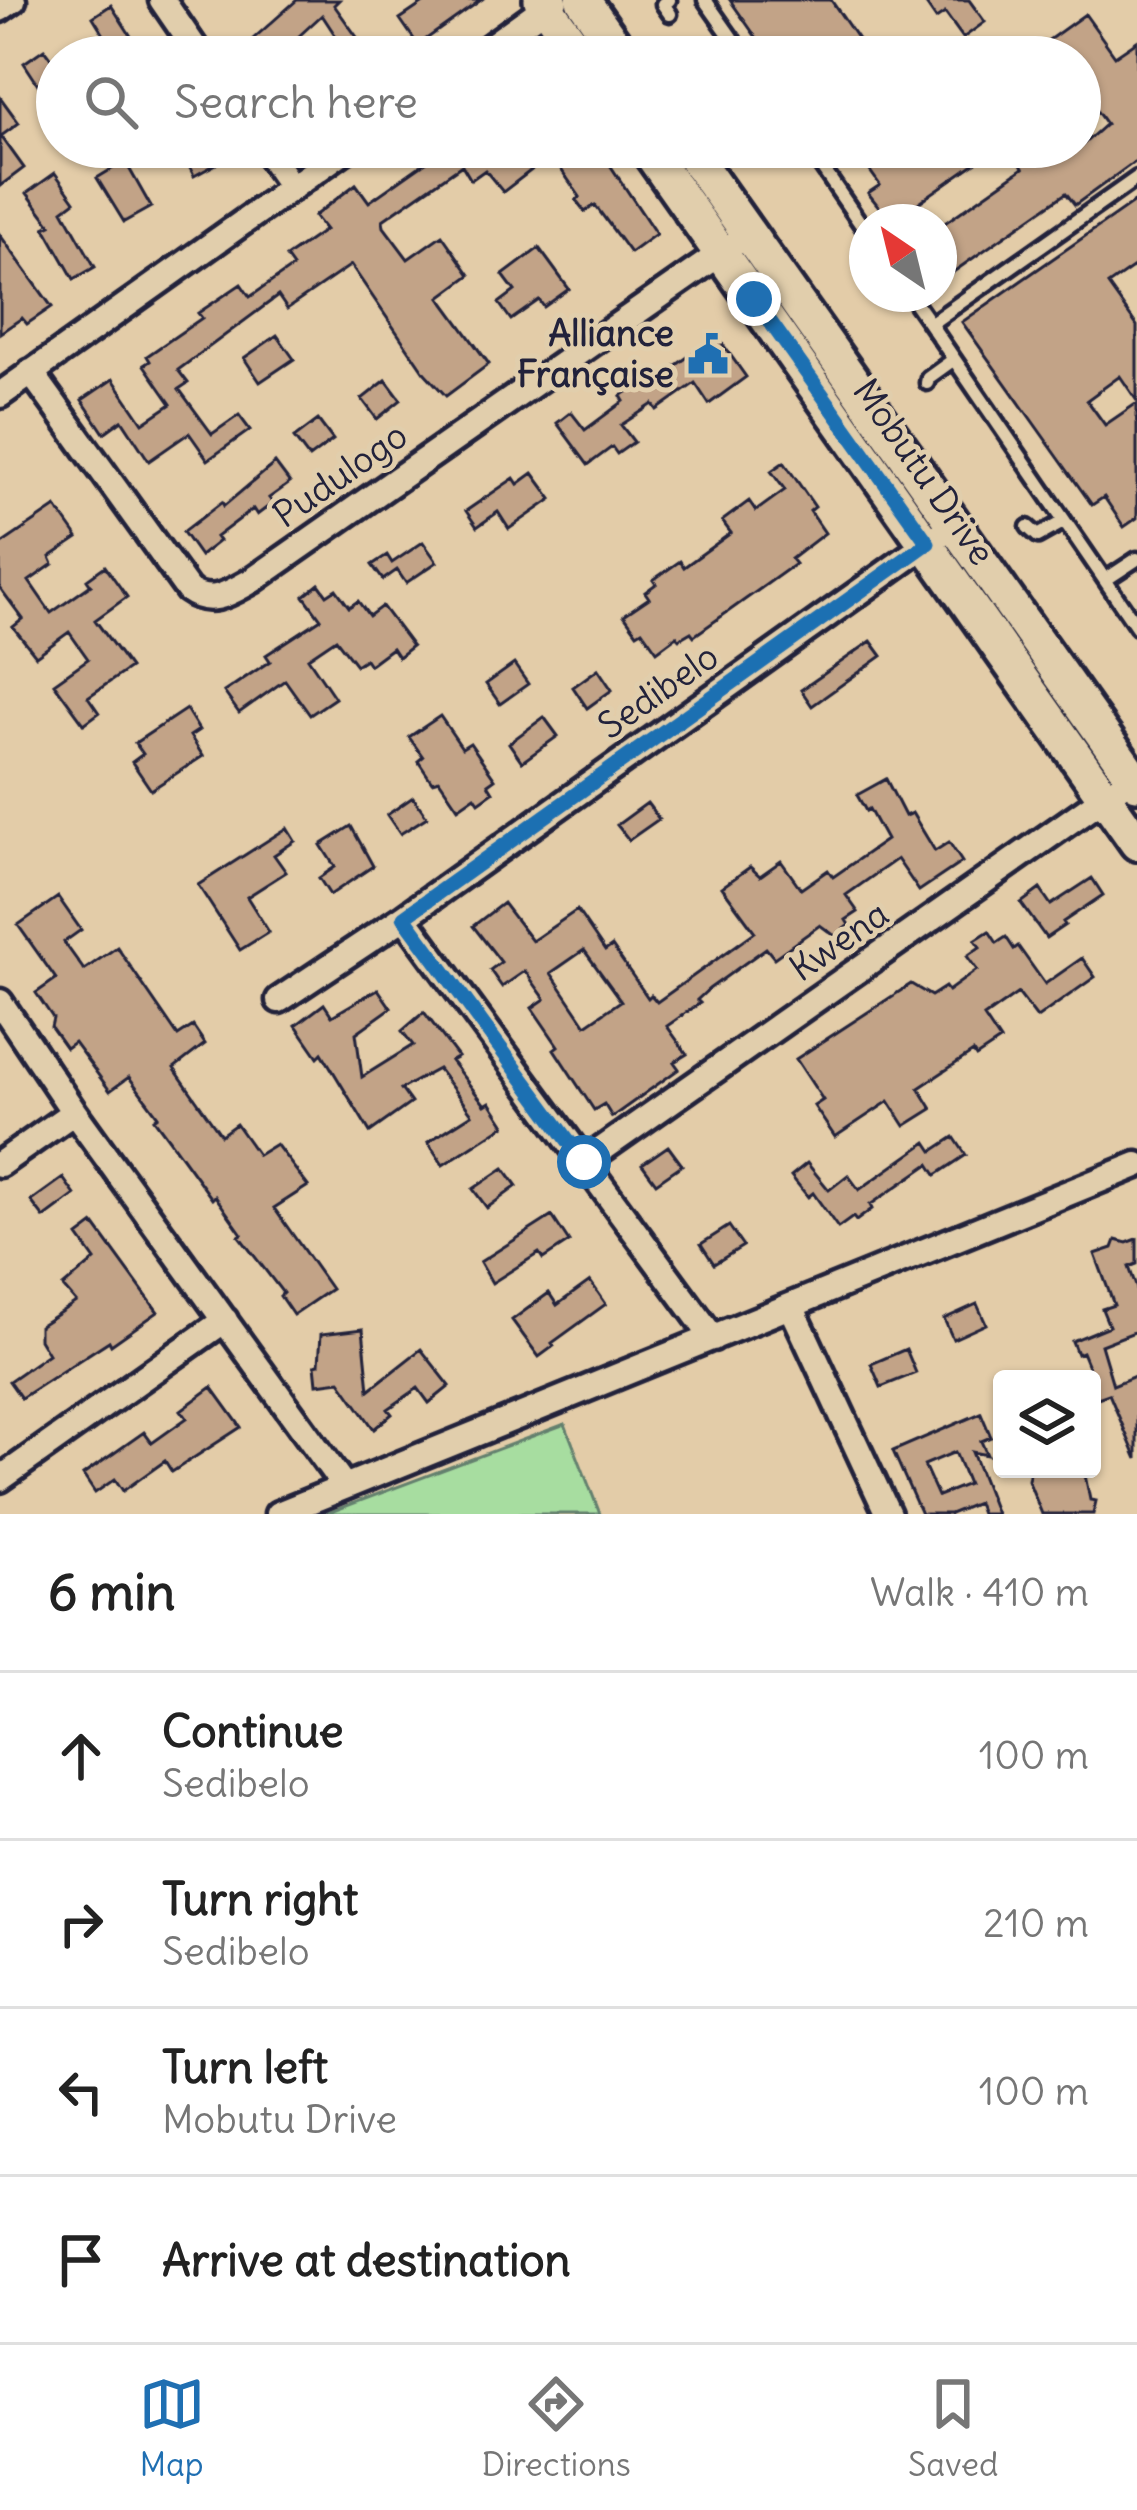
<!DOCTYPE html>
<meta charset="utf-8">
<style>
body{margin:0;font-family:Delius,sans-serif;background:#f6f6f6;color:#222}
.controls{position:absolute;right:36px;bottom:36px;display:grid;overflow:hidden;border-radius:12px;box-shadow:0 3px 9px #0004}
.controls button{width:108px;height:108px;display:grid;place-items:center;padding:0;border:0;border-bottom:3px solid #e0e0e0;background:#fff;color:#222;font:60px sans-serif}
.compass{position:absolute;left:849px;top:204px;width:108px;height:108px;border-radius:50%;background:#fff;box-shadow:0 3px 9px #0004;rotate:325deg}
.stop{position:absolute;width:36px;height:36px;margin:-27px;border:9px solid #1f6fb2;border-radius:50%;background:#fff}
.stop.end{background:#1f6fb2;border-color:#fff;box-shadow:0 3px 12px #0008}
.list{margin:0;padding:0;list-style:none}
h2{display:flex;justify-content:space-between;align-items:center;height:156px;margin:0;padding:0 48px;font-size:51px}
h2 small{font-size:39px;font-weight:400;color:#767676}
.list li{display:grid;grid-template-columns:78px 1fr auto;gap:36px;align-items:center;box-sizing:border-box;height:168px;padding:0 48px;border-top:3px solid #e0e0e0}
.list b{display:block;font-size:45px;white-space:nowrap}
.list p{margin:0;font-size:39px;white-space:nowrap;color:#767676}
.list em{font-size:39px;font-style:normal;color:#767676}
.icon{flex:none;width:66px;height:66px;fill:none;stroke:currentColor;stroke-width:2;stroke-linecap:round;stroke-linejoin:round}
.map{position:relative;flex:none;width:1137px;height:1514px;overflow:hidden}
.search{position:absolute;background:#fff;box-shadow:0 3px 9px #0004;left:36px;right:36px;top:36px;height:132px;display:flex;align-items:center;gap:30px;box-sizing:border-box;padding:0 42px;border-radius:66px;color:#767676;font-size:45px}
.sheet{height:828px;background:#fff}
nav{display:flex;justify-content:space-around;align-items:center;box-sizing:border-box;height:168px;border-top:3px solid #e0e0e0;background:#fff;font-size:33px;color:#767676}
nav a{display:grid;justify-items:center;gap:6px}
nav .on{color:#1f6fb2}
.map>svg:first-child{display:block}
.green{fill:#a7dda0;stroke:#64806e;stroke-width:3}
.building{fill:#c2a387;stroke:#22223b;stroke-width:3;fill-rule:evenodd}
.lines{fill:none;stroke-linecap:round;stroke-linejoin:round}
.lane-casing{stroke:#22223b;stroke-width:21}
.street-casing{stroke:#22223b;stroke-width:33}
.secondary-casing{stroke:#22223b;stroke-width:42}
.lane{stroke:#e1ceac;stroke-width:12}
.street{stroke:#e1ceac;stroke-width:24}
.secondary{stroke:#e1ceac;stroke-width:33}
.route{stroke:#1f6fb2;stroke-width:15}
.labels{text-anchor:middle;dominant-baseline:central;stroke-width:10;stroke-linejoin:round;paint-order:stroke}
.poi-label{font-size:36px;font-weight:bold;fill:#22223b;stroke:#e1ceac;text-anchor:end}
.street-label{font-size:36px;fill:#22223b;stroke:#e1ceac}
</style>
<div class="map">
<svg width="1137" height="1514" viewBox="0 0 1137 1514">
<rect width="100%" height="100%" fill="#e3cca8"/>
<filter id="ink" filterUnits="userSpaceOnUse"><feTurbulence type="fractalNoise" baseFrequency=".00833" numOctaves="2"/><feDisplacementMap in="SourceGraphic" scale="24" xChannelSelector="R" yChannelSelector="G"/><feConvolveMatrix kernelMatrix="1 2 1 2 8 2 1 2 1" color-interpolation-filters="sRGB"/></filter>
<g filter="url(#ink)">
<!-- green -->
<path class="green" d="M565,1424L600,1514H325Z"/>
<!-- building -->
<path class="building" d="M297,0H339L334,5L359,40L345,50L322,15L276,57H270L253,39Z
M428,0H481L418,45L400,19Z
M730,0H831L859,41L837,57H770Z
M923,0H969L985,22L963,38L945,13L936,19Z
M111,5L136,44L117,56L93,17Z
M1085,14L1115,56L1137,41V160L1075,205L1066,193L939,282V227L1023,168L1009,147H1080L1106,124L1080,88V57H1025Z
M44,49L57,67V99L47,85L41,89L24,63Z
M0,97L19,123L1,136L24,168L0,186Z
M179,147H212L220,162L194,176Z
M447,147H598L656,234L630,253L595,205L585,212L576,200L580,197L551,155L503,192L485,170L471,180L462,165L383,220L384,227L408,259L442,235L470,275L440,297L489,364L446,396L424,372L351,265L287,309L278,296L178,370L188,383L179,389L212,434L239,415L250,430L208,460L189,433L149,461L122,420L104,433L82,400L113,379L143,423L171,404L144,365L150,361L147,356L202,318L198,313L241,284L250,297L293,267L286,257L325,230L314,216L356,184L369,202Z
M883,147H998L891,222L868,193L880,185L863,161Z
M125,161L151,207L124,222L97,178Z
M55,173L75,201L63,210L95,267L74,279L45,228L51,225L27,193Z
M1137,200V265L1108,285L1137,326V401L1120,376L1087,400L1105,425L1137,403V518L1124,527L1104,497L1092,505L962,322Z
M0,235L52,307L27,324L22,318L0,333Z
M539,248L569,289L544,307L539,300L511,320L499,303L515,291L503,275Z
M277,335L294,359L260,382L244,358Z
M717,336L746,377L709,404L695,383L657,410L653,404L621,425L634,442L617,454L612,447L588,465L557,423L571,412L585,430L624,401L621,396L658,371L661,376Z
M386,380L401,400L377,419L362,399Z
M318,420L333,440L309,458L294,438Z
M784,462L815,507L810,511L825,533L791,559L795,564L694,636L691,632L679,639L677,636L657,651L642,630L637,633L624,615L649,598L645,592L656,584L653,580L680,561L684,567L731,533L722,521L749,501L756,511L785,490L771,471Z
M275,463L290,483L269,498L273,503L257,515L253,509L216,537L219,541L200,556L183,532L222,502L224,506Z
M533,473L552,499L509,529L498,512L477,527L466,511L514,478L518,484Z
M56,507L78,538L50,557L53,564L29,581L51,613L91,585L87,579L105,566L127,597L95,620L130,668L88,697L99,713L84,724L54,683L88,659L69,632L36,656L13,627L23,619L0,588V545Z
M423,542L437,562L406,583L397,570L383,580L372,565L387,555L392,563Z
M319,584L327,595L336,589L349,607L358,601L369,616L382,606L412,646L398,657L392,648L369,665L365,659L356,665L336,639L308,658L335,698L310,715L285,680L239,713L224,692L270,661L266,655L321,619L304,596Z
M871,641L882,656L812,706L801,690Z
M514,664L528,684L500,704L486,684Z
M598,669L612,690L587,708L573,687Z
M186,709L199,730L190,736L203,756L151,790L132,762L143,754L135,743Z
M440,716L462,748L470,743L495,779L488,784L493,792L479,802L475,796L458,808L439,780L432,782L418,761L423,757L409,737Z
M544,717L558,736L522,762L509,743Z
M886,779L905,816L912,813L935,851L949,842L962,862L919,891L897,859L846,895L858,912L846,920L849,925L835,936L820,925L774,958L766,948L709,989L697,1000L700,1003L667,1026L687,1054L674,1062L679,1069L612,1117L604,1104L594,1110L554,1049L558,1046L532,1008L545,999L525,971L502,987L490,970L501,962L473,926L503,903L532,941L577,910L605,951L612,946L648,998L651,995L657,1002L755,932L722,887L750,867L760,876L781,861L801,889L828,870L833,877L886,840L869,809L866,811L857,795ZM584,950L621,1001L586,1025L551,973Z
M413,797L427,817L400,834L387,815Z
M647,803L659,819L629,840L617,825Z
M351,826L373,866L330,895L319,878L335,867L321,845Z
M287,828L295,841L274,855L286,872L247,897L269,932L240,950L198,885Z
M1092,878L1103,895L1063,922L1065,925L1046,938L1021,903L1040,889L1051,905Z
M58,897L81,930L64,942L84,970L117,947L178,1036L193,1026L205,1044L174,1068L221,1135L236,1124L258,1155L276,1144L308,1186L274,1208L331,1289L293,1315L280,1296L283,1293L239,1236L242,1234L215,1196L212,1199L168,1138L154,1119L158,1116L129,1077L110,1091L74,1042L66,1048L51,1027L53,1018L36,993L56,979L18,925Z
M989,931L997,943L1006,937L1014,949L1018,946L1045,984L1082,958L1095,977L1037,1018L1018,993L984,1017L1000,1041L976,1057L973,1052L919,1088L932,1109L905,1126L889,1101L835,1137L814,1106L823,1100L796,1059L911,984L931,996L945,987L948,991L977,970L967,956L980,947L975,940Z
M378,989L391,1008L356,1033L362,1077L413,1045L402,1031L424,1012L458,1057L451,1061L485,1105L490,1102L505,1125L443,1165L428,1142L472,1114L438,1069L401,1089L411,1103L370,1132L322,1053L318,1057L296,1025L324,1004L332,1016Z
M954,1137L966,1155L936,1175L929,1164L870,1205L872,1209L856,1221L853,1217L838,1228L813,1193L808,1197L791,1176L807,1163L829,1190L848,1175L859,1190L927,1142L933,1151Z
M668,1146L682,1165L656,1183L642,1164Z
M504,1168L517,1186L487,1208L473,1189Z
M63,1178L75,1195L44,1218L31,1201Z
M552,1216L569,1242L543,1259L539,1253L492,1283L480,1262Z
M94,1224L158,1312L111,1345L109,1341L21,1398L9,1381L48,1354L39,1339V1326L76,1302L63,1287L95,1260L78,1236Z
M729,1226L743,1246L714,1264L701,1244Z
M1137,1239V1264L1129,1267L1137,1289V1331L1101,1345L1113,1385L1137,1375V1459L1109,1394L1092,1400V1376L1082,1352L1077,1354L1072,1341L1109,1326L1102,1309L1114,1305L1095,1254L1113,1248L1116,1240L1127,1243Z
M590,1281L606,1304L552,1343L554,1346L539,1357L512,1320L549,1293L557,1305Z
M977,1304L986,1324L953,1339L944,1319Z
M363,1329L369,1390L421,1349L450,1386L429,1403L418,1388L388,1409L392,1414L374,1429L340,1381L317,1384L315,1365L319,1364L321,1334Z
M906,1349L916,1373L881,1387L871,1364Z
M212,1387L241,1427L172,1472L165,1461L123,1491L115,1479L95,1493L83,1475L144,1432L152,1443L187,1418L181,1410Z
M981,1413L991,1437L981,1441L987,1455L972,1452L996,1514H981L977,1503L950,1514H921L893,1451ZM955,1452L968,1484L938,1496L924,1465Z
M1030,1469H1079L1085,1475L1090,1500L1096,1501L1093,1514H1042L1028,1480Z"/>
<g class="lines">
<!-- lane casing -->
<g class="lane-casing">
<path id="lane" d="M669,0L663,4L670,14
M705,0L745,57
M764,147L774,155L789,147
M808,147L867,233
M909,294L930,324L1137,178
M930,324L1105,580L1137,559
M927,383L928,378L953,360
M1028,527L1038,536L1063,522
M1105,580L1137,627"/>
</g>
<!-- street casing -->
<g class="street-casing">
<path id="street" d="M162,0L201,57
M0,9L13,0
M476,57L555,0
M264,147L292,188
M31,372L188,590C211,607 231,592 253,580L734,244
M0,395L349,147
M404,917L713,1338
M279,1000L404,917L938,536
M0,1002L74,1112L344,1486
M584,1162L1133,777
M0,1164L74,1112
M791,1306L888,1514
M0,1479L225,1320
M278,1514L1137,1165"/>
</g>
<!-- secondary casing -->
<g class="secondary-casing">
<path id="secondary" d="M541,0L582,57
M583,0L623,57
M646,147L1137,843
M687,147L1137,783"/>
</g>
<!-- lane -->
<use href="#lane" class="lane"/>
<!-- street -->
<use href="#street" class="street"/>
<!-- secondary -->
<use href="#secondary" class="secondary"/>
</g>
</g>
<g class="lines" filter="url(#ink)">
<!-- route -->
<path class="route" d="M584,1162L404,917L928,543L754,299"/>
</g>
<!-- icons -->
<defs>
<g id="civic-bare" transform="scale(3.24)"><path d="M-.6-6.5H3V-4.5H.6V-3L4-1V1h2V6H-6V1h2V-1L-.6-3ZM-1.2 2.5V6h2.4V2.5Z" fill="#1f6fb2" stroke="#e1ceac" stroke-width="2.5" paint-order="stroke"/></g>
</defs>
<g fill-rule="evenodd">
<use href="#civic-bare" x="708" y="354"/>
</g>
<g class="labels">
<!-- poi labels -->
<g class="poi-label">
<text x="674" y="333">Alliance<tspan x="674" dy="41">Française</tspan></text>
</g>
<!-- street labels -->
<g class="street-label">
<text transform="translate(924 472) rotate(55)">Mobutu Drive</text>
<text transform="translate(340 475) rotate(-35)">Pudulogo</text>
<text transform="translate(658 691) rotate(-35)">Sedibelo</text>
<text transform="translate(839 941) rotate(-35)">Kwena</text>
</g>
</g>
</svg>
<div class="controls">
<button><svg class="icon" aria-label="layers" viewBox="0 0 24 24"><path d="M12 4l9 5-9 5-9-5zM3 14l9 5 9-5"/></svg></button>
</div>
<svg class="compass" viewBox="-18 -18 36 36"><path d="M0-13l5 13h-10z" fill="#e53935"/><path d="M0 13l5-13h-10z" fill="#767676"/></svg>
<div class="stop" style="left:584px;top:1162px"></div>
<div class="stop end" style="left:754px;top:299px"></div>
<div class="search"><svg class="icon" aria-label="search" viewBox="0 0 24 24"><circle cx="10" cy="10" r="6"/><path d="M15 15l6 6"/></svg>Search here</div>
</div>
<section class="sheet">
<h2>6 min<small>Walk · 410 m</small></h2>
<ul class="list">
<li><svg class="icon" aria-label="ahead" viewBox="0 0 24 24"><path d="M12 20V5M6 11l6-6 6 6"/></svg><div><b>Continue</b><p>Sedibelo</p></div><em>100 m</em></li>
<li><svg class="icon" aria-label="right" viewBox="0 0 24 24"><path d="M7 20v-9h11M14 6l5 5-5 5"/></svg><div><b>Turn right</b><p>Sedibelo</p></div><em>210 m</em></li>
<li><svg class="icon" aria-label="left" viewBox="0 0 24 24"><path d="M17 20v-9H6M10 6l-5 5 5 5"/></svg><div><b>Turn left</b><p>Mobutu Drive</p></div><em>100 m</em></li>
<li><svg class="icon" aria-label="arrive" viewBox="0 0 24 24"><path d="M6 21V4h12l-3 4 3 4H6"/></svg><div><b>Arrive at destination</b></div></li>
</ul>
</section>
<nav>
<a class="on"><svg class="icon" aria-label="map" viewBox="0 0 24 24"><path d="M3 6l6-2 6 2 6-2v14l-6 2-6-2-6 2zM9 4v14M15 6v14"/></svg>Map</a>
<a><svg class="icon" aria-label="directions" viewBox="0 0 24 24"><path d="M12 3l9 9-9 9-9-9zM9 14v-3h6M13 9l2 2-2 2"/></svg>Directions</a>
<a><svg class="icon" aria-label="saved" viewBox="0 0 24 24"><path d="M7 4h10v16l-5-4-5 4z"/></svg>Saved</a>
</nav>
